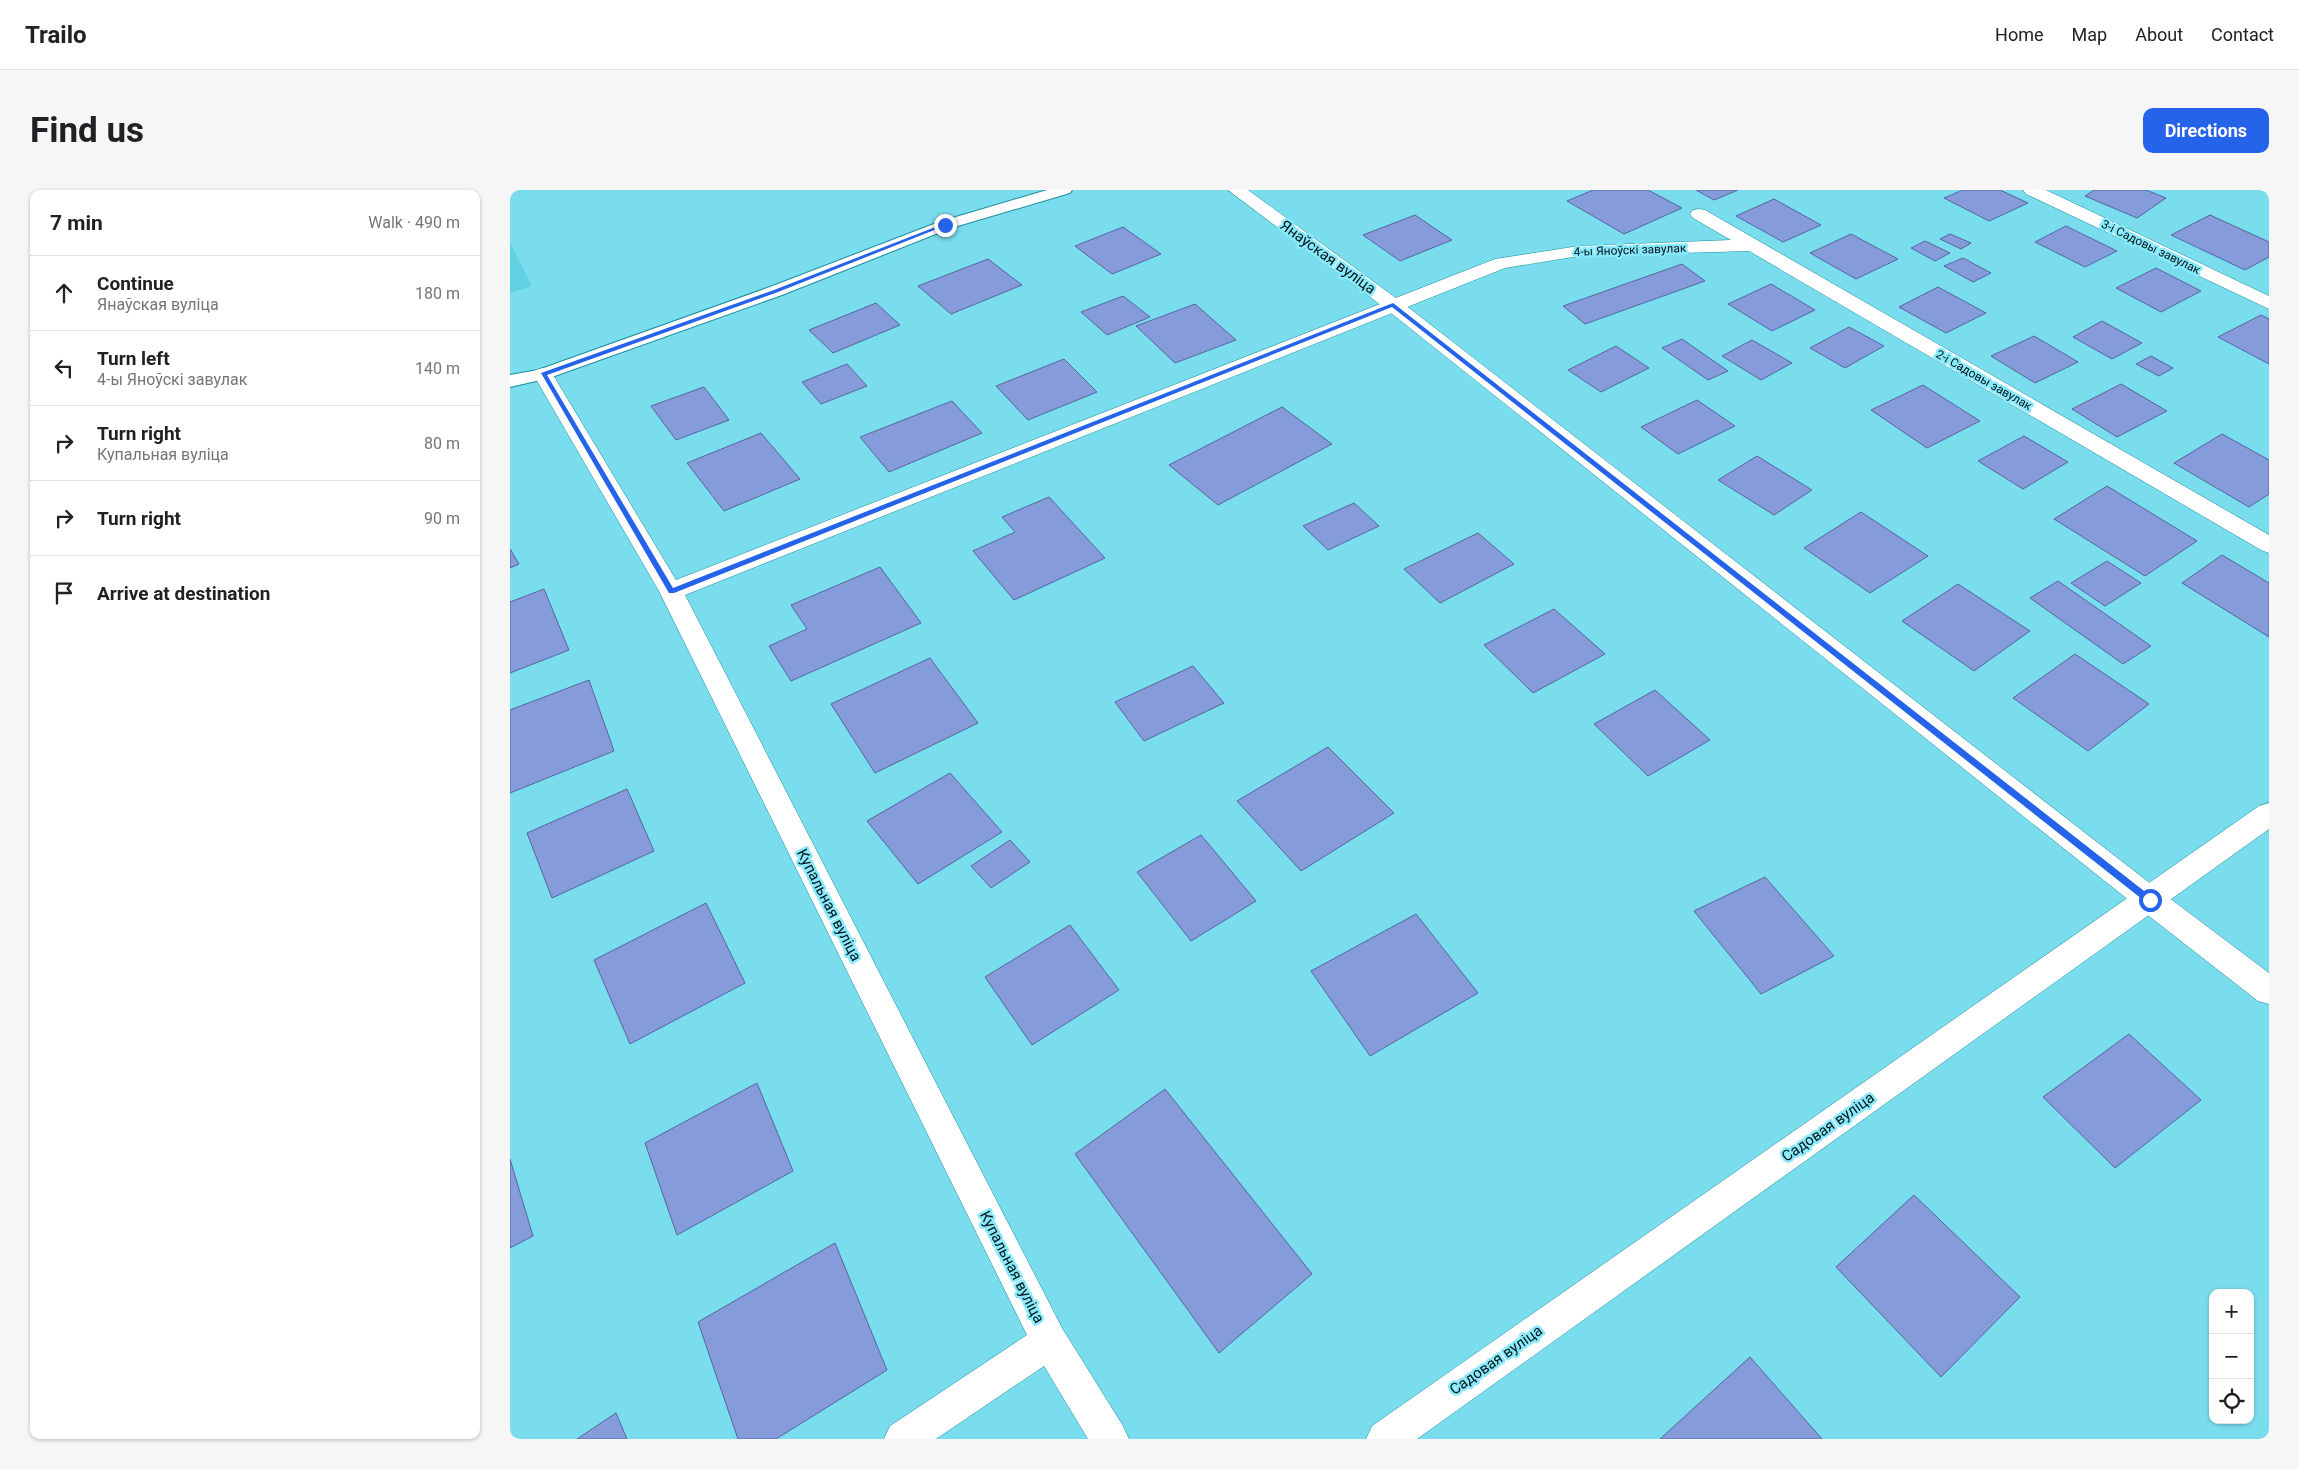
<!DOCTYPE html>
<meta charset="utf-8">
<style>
body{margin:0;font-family:Roboto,sans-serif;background:#f6f6f6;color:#202124}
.controls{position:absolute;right:15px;bottom:15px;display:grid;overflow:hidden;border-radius:10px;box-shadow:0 1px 4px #0004}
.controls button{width:45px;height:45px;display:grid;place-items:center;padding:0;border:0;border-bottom:1px solid #e0e0e0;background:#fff;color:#202124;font:25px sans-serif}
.stop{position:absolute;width:15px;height:15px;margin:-11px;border:4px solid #2563eb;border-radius:50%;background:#fff}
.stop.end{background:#2563eb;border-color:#fff;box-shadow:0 1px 5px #0008}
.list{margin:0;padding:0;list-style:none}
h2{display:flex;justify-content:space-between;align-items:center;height:65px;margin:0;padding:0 20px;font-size:21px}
h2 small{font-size:16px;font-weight:400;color:#757577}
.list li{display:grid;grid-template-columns:32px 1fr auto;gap:15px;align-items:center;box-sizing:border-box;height:75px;padding:0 20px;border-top:1px solid #e0e0e0}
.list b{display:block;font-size:19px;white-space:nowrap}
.list p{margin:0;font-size:16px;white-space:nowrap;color:#757577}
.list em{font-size:16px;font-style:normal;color:#757577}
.icon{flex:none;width:28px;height:28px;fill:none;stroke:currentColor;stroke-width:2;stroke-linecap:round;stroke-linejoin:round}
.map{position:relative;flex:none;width:1759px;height:1249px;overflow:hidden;border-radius:10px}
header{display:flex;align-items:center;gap:30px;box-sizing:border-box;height:70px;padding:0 25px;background:#fff;border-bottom:1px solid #e0e0e0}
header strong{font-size:24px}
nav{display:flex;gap:28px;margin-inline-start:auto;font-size:18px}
.intro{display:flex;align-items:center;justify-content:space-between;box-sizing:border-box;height:120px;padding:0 30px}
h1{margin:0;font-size:35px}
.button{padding:12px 22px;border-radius:10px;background:#2563eb;color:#fff;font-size:18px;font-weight:700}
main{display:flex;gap:30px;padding:0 30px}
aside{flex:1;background:#fff;border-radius:10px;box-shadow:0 1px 4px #0004}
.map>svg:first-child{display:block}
.built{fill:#61d0e3}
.building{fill:#869bda;stroke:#5365a0}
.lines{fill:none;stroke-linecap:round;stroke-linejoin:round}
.lane-casing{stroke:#1b8c9c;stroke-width:2}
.street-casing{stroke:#1b8c9c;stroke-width:1}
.secondary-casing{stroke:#1b8c9c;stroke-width:1}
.lane{fill:#fff;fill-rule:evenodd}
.street{fill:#fff;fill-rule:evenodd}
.secondary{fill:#fff;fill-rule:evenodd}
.route{fill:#2563eb}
.labels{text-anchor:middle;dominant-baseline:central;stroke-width:5;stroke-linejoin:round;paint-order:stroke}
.far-street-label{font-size:12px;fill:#011417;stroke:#88eafc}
.street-label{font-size:15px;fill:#011417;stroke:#88eafc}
</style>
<header>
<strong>Trailo</strong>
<nav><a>Home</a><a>Map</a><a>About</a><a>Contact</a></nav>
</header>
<div class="intro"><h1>Find us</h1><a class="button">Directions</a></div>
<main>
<aside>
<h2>7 min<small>Walk · 490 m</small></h2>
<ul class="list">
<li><svg class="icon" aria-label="ahead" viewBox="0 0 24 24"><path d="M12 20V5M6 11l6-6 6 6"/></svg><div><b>Continue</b><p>Янаўская вуліца</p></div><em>180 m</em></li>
<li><svg class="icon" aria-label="left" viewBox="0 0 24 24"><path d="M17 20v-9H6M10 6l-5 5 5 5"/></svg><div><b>Turn left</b><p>4-ы Яноўскі завулак</p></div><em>140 m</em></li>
<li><svg class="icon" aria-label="right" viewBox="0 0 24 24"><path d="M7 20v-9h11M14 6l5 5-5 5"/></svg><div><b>Turn right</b><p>Купальная вуліца</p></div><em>80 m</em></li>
<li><svg class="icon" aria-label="right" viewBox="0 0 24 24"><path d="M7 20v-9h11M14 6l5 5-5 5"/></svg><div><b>Turn right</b></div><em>90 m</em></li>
<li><svg class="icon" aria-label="arrive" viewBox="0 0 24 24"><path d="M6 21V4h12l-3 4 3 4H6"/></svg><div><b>Arrive at destination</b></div></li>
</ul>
</aside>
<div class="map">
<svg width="1759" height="1249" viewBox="0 0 1759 1249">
<rect width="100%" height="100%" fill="#7addee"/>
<!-- built -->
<path class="built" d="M0,53L22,96L0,103Z"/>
<!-- building -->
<path class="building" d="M1083,0H1138L1172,18L1114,44L1057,11Z
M1186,0H1228L1204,10Z
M1453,0H1490L1518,13L1479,31L1434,8Z
M1584,0H1636L1656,8L1627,28L1575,6Z
M1264,9L1311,35L1273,52L1226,26Z
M905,25L942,50L890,71L853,45Z
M1700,25L1759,52V67L1735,80L1661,45Z
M1556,36L1607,61L1575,77L1525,52Z
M613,37L651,64L602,84L565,56Z
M1341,44L1388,69L1346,89L1300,63Z
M1440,44L1461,53L1451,59L1430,49Z
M1415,51L1440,63L1425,71L1401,58Z
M1453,68L1481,83L1463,92L1434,76Z
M478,69L512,95L441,124L408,96Z
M1172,74L1195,91L1075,134L1053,116Z
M1646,78L1691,101L1651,122L1606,98Z
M1261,94L1305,120L1262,141L1218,114Z
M1428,97L1476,123L1436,143L1389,117Z
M613,106L640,127L597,145L571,122Z
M366,113L390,135L323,163L299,140Z
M685,114L726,150L665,173L626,136Z
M1751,125L1759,129V174L1708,147Z
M1592,131L1632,153L1602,169L1563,147Z
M1339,137L1374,156L1335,178L1300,158Z
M1524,146L1568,172L1525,193L1481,166Z
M1172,149L1218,181L1198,190L1152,158Z
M1242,150L1282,173L1251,190L1212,166Z
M1106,156L1139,178L1091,202L1058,180Z
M1641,166L1663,178L1649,186L1626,174Z
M554,169L587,202L518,230L486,196Z
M337,174L357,196L311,214L292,192Z
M1611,194L1657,221L1607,247L1562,219Z
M1413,195L1470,231L1417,258L1361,220Z
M194,197L219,230L166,250L141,216Z
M1187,210L1225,236L1168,264L1131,237Z
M442,211L472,243L379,282L350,247Z
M772,217L822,254L708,315L659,275Z
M251,243L290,289L214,321L177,273Z
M1712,244L1759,270V304L1739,317L1664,273Z
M1514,246L1558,272L1513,299L1468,271Z
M1247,266L1302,300L1264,325L1208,290Z
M1597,296L1687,351L1635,386L1544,329Z
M539,307L595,368L504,410L463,361L505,342L492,327Z
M844,313L869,336L818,360L793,336Z
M1351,322L1418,366L1360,403L1294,358Z
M968,343L1004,374L930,413L894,379Z
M0,359L9,374L0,378Z
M1712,365L1759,393V447L1672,393Z
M1597,371L1631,393L1595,416L1561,393Z
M370,377L411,433L281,491L259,456L297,439L281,415Z
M1548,391L1641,456L1613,474L1520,408Z
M1448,394L1520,441L1464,481L1392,431Z
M34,399L59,460L0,483V412Z
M1044,419L1095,464L1023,503L974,455Z
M1565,464L1639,514L1578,561L1503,508Z
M420,468L468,533L365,583L321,514Z
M683,476L714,513L634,551L605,512Z
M79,490L104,561L0,603V520Z
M1145,500L1200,550L1138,586L1084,534Z
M818,557L884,623L791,681L727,611Z
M440,583L492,642L408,694L357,631Z
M117,599L144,661L42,708L17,643Z
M691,645L746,711L681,751L627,682Z
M500,650L520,672L481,698L461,676Z
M1255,687L1324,766L1251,804L1184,721Z
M196,713L235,793L120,854L84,770Z
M906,724L968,803L860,866L801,781Z
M560,735L609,800L522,855L475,787Z
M1619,844L1691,910L1605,978L1533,907Z
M247,893L283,981L167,1045L135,953Z
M655,899L802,1084L709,1163L565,964Z
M0,969L23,1046L0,1058Z
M1404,1005L1510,1107L1431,1187L1326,1077Z
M325,1053L377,1180L266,1249H228L188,1132Z
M1240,1167L1312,1249H1150Z
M106,1223L117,1249H67Z"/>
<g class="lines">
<!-- lane casing -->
<g class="lane-casing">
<path id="lane" d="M537,0H562L560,3L441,38L272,105L39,188L0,197V185L28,180L260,97L429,32Z"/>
</g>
<!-- street casing -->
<g class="street-casing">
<path id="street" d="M1513,0H1536L1759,106V119L1516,4Z
M1189,19L1195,20L1759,345V363L1751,360L1239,61L1069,66L995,78L175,405L552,1138L613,1236L619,1249H578L534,1176L426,1249H374L380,1236L517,1145L149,401L23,184L26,180L33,178L40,180L166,390L985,69L1069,56L1221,50L1183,28L1180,24L1183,20Z
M1759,613V639L907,1249H856L862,1236L1749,616Z"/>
</g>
<!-- secondary casing -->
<g class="secondary-casing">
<path id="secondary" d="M718,0H738L890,111L1650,701L1759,783V814L1748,811L1630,719L876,119Z"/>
</g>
<!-- lane -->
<use href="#lane" class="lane"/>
<!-- street -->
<use href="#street" class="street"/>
<!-- secondary -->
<use href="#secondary" class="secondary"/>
</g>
<!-- route -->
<path class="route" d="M433,34L437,35L268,102L37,185L163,398L883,113L1643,708V713H1637L882,117L164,403H159L31,183L264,100Z"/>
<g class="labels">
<!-- far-street labels -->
<g class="far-street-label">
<text transform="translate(1641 57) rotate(26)">3-і Садовы завулак</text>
<text transform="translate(1120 60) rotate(-2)">4-ы Яноўскі завулак</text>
<text transform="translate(1474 190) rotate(30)">2-і Садовы завулак</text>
</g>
<!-- street labels -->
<g class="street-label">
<text transform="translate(818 67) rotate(36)">Янаўская вуліца</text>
<text transform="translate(319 715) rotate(63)">Купальная вуліца</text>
<text transform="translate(1318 937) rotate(-35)">Садовая вуліца</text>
<text transform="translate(502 1077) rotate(63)">Купальная вуліца</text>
<text transform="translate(986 1170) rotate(-35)">Садовая вуліца</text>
</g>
</g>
</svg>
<div class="controls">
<button>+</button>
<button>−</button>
<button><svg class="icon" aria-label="locate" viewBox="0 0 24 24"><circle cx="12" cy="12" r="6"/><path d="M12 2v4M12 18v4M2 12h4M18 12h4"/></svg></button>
</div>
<div class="stop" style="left:1640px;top:710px"></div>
<div class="stop end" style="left:435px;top:35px"></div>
</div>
</main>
